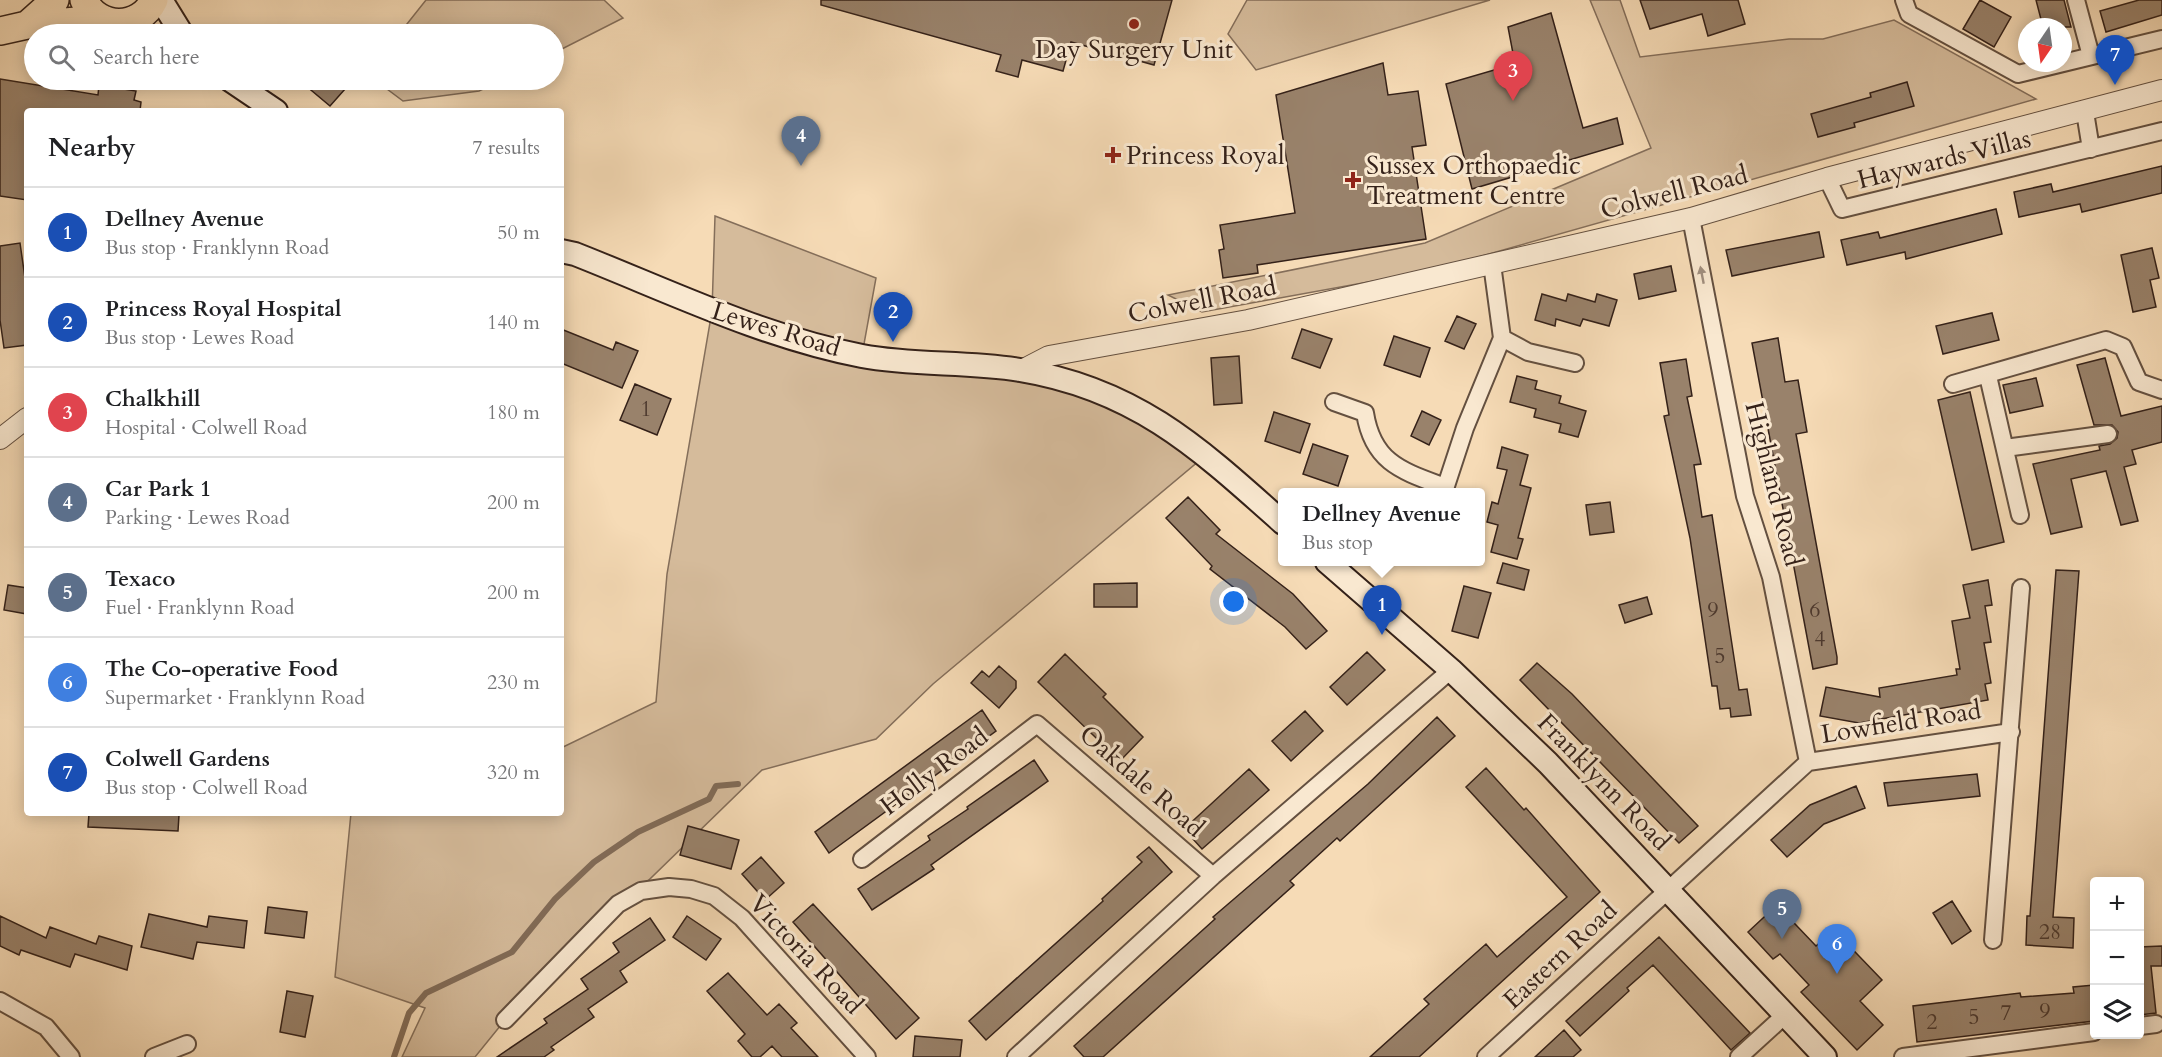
<!DOCTYPE html>
<meta charset="utf-8">
<style>
body{margin:0;font-family:Cardo,serif;background:#f6f6f6;color:#202124}
.controls{position:absolute;right:18px;bottom:18px;display:grid;overflow:hidden;border-radius:6px;box-shadow:0 3px 15px #0003}
.controls button{width:54px;height:54px;display:grid;place-items:center;padding:0;border:0;border-bottom:2px solid #e0e0e0;background:#fff;color:#202124;font:30px sans-serif}
.compass{position:absolute;left:2018px;top:18px;width:54px;height:54px;border-radius:50%;background:#fff;box-shadow:0 3px 15px #0003;rotate:193deg}
.you{position:absolute;left:1234px;top:602px;width:21px;height:21px;margin:-15px;border:4px solid #fff;border-radius:50%;background:#1a73e8;box-shadow:0 0 0 9px #1a73e833}
.badge{display:grid;place-items:center;width:39px;height:39px;border-radius:50%;background:#ea580c;color:#fff;font-size:20px;font-weight:700}
.pin{position:absolute;translate:-50% -50px;filter:drop-shadow(0 2px 3px #0008)}
.pin::after{content:'';position:absolute;top:32px;width:21px;height:18px;background:inherit;clip-path:polygon(0 0,100% 0,50% 100%)}
.popup{position:absolute;left:1278px;top:488px;width:207px;height:78px;box-sizing:border-box;display:grid;place-content:center;border-radius:6px;background:#fff;filter:drop-shadow(0 2px 4px #0005);font-size:20px;white-space:nowrap;color:#757577}
.popup b{font-size:22px;color:#202124}
.popup::after{content:'';position:absolute;left:50%;top:100%;margin-left:-12px;border:12px solid transparent;border-top-color:#fff}
.list{margin:0;padding:0;list-style:none}
h2{display:flex;justify-content:space-between;align-items:center;height:78px;margin:0;padding:0 24px;font-size:26px}
h2 small{font-size:20px;font-weight:400;color:#757577}
.list li{display:grid;grid-template-columns:39px 1fr auto;gap:18px;align-items:center;box-sizing:border-box;height:90px;padding:0 24px;border-top:2px solid #e0e0e0}
.list b{display:block;font-size:22px;white-space:nowrap}
.list p{margin:0;font-size:20px;white-space:nowrap;color:#757577}
.list em{font-size:20px;font-style:normal;color:#757577}
.icon{flex:none;width:33px;height:33px;fill:none;stroke:currentColor;stroke-width:2;stroke-linecap:round;stroke-linejoin:round}
.map{position:relative;flex:none;width:2162px;height:1057px;overflow:hidden}
.search{position:absolute;background:#fff;box-shadow:0 3px 15px #0003;left:24px;top:24px;width:540px;height:66px;display:flex;align-items:center;gap:15px;box-sizing:border-box;padding:0 21px;border-radius:33px;color:#757577;font-size:22px}
.panel{position:absolute;background:#fff;box-shadow:0 3px 15px #0003;left:24px;top:108px;width:540px;height:708px;border-radius:6px}
.map>svg:first-child{display:block}
.green{fill:#d5bb9b;stroke:#846e5a;stroke-width:1.5}
.lines{fill:none;stroke-linecap:round;stroke-linejoin:round}
.stream{stroke:#816b57;stroke-width:6}
.building{fill:#99826b;stroke:#342119;stroke-width:1.5}
.minor-casing{stroke:#645040;stroke-width:20}
.tertiary-casing{stroke:#645040;stroke-width:22}
.secondary-casing{stroke:#342119;stroke-width:26}
.trunk-casing{stroke:#342119;stroke-width:30}
.minor{stroke:#f9e8d0;stroke-width:16}
.tertiary{stroke:#f9e8d0;stroke-width:20}
.secondary{stroke:#f9e8d0;stroke-width:22}
.trunk{stroke:#f6dbb6;stroke-width:27}
.oneway{fill:#a08e7e}
.poi-dot{fill:#8f2418;stroke:#f9e8d0;stroke-width:2}
.labels{text-anchor:middle;dominant-baseline:central;stroke-width:6;stroke-linejoin:round;paint-order:stroke}
.number-label{font-size:22px;fill:#4d392e}
.poi-label{font-size:26px;fill:#342119;stroke:#f9e8d0;text-anchor:start}
.street-label{font-size:26px;fill:#342119;stroke:#f9e8d0}
</style>
<div class="map">
<svg width="2162" height="1057" viewBox="0 0 2162 1057">
<rect width="100%" height="100%" fill="#f6dbb6"/>
<filter id="stains"><feTurbulence type="fractalNoise" baseFrequency=".00333" numOctaves="4"/><feColorMatrix values="0 0 0 0 .2 0 0 0 0 .09 0 0 0 0 .02 0 0 0 .5 -.17"/></filter>
<radialGradient id="worn" r=".72"><stop offset=".6" stop-color="#630" stop-opacity="0"/><stop offset="1" stop-color="#630" stop-opacity=".3"/></radialGradient>
<!-- green -->
<path class="green" d="M426,0H604L623,18L554,53V34H399Z
M1247,0H1490L1256,70L1228,34Z
M1590,0H1620L1640,57L1789,39H1823L1894,20L2036,99L1429,271L1202,312L1168,295L1425,243L1651,148Z
M375,80H502L479,91L403,101Z
M715,216L876,278L862,355L1121,399L1206,455L933,684L876,739L762,770L505,1020L475,1057H402L425,1008L335,977L351,813H561V748L656,702L667,574L712,311Z"/>
<g class="lines">
<!-- stream -->
<path class="stream" d="M394,1057L409,1013L426,993L512,952L555,899L594,862L638,832L709,799L716,786L738,784"/>
</g>
<!-- building -->
<path class="building" d="M821,0H1172L1154,65L1071,42L1063,71L1022,60L1018,77L996,71L1001,55L821,5Z
M1640,0H1738L1745,24L1708,36L1702,14L1650,29Z
M1980,0L2011,17L1994,47L1963,29Z
M2036,0H2064L2071,27H2043Z
M2139,0H2162V15L2106,32L2100,11Z
M1551,13L1583,128L1617,118L1623,144L1472,189L1446,84L1515,64L1508,27Z
M1383,63L1388,95L1418,91L1426,145L1412,147L1426,239L1257,265L1258,273L1223,278L1219,250L1224,249L1220,225L1295,213L1276,95Z
M0,79L98,95L99,85L136,91L134,100L141,102L140,111H27V200L0,196Z
M299,80H353L330,106Z
M1907,82L1914,106L1854,123L1855,127L1818,137L1811,114L1871,97L1870,93Z
M2162,166V193L2082,212L2080,204L2019,217L2014,192L2051,184L2053,192Z
M1996,209L2002,234L1906,259L1905,252L1847,265L1841,240L1878,232L1880,238Z
M1819,232L1824,257L1732,276L1726,250Z
M20,243L27,292V345L4,348L0,320V246Z
M2152,248L2159,278L2150,280L2156,307L2133,312L2121,255Z
M1671,266L1676,291L1639,299L1634,274Z
M1542,294L1566,301L1568,294L1595,302L1597,294L1617,300L1609,326L1583,319L1580,326L1556,319L1555,326L1535,320Z
M1992,313L1999,340L1943,354L1936,326Z
M1457,316L1476,324L1464,349L1445,341Z
M561,329L613,350L616,342L638,351L622,388L561,363Z
M1302,329L1332,339L1320,368L1292,358Z
M1394,336L1430,348L1420,377L1384,365Z
M1778,338L1785,382L1798,380L1807,432L1796,434L1837,657V664L1813,669L1752,343Z
M1239,356L1242,403L1214,405L1211,358Z
M2105,358L2121,416L2162,406V442L2132,450L2136,464L2124,467L2138,521L2121,525L2106,471L2071,479L2082,527L2051,534L2033,464L2100,450L2099,446L2110,444L2117,438L2118,432L2112,425H2094L2077,365Z
M1686,359L1692,396L1687,397L1701,464L1694,465L1702,517L1712,515L1739,690L1747,689L1751,715L1731,717L1730,708L1720,709L1717,686H1712L1690,538L1664,416L1669,415L1660,363Z
M1517,376L1537,381L1535,389L1561,396L1559,403L1586,411L1578,437L1559,432L1561,424L1534,417L1536,409L1510,402Z
M2036,378L2043,406L2010,413L2003,385Z
M635,384L671,399L657,435L620,420Z
M1970,392L2004,542L1972,550L1938,400Z
M1422,411L1441,420L1429,445L1411,436Z
M1274,412L1310,424L1300,453L1265,441Z
M1313,444L1348,456L1338,486L1303,474Z
M1502,447L1528,455L1520,485L1531,488L1518,538L1523,539L1517,559L1491,552L1498,525L1487,522L1492,502L1498,504L1507,470L1497,468Z
M1188,497L1220,530L1216,534L1293,594L1327,631L1306,649L1285,627L1210,569L1212,566L1166,518Z
M1610,502L1614,532L1590,535L1586,505Z
M1503,563L1529,570L1524,590L1497,583Z
M2056,570L2079,571L2053,917L2074,918L2073,948L2026,945L2027,916H2030Z
M1988,580L1992,605L1985,606L1991,642L1984,643L1991,683L1985,684L1988,700L1859,723L1820,716L1826,687L1880,697L1879,688L1957,675L1956,669H1960L1952,621L1970,618L1963,585Z
M1137,583V607H1094V584Z
M8,585L27,588V614L4,610Z
M1464,586L1491,593L1478,638L1452,631Z
M1647,597L1652,614L1625,623L1619,605Z
M1367,652L1385,670L1347,705L1330,687Z
M1065,654L1106,694L1103,697L1143,737L1120,761L1038,682Z
M1537,663L1572,694L1698,826L1679,843L1520,680Z
M999,666L1016,681V688L999,708L971,683L982,671L989,677Z
M982,710L996,731L829,853L815,832Z
M1305,711L1323,731L1291,761L1272,741Z
M1437,717L1455,736L1340,841L1337,838L1290,881L1294,885L1103,1057H1084L1074,1046L1215,919L1213,917L1368,784Z
M1034,760L1048,781L931,865L934,869L872,910L858,889L930,840L928,836L968,809L967,807Z
M1486,768L1524,810L1526,808L1600,892L1419,1057H1370L1429,1004L1424,999L1486,944L1497,957L1567,897L1466,787Z
M1249,769L1269,790L1202,849L1184,829Z
M1977,774L1980,796L1888,806L1884,783Z
M1856,786L1865,808L1824,824L1787,857L1771,840L1810,805Z
M89,813L179,815L178,831L88,827Z
M688,826L739,840L731,869L680,855Z
M1149,847L1172,872L986,1040L969,1021L1103,901L1102,899L1142,862L1137,857Z
M761,857L784,883L765,900L742,874Z
M1952,901L1971,931L1952,944L1933,913Z
M813,904L919,1018L896,1039L793,922Z
M1777,905L1816,946L1834,930L1882,980L1860,1001L1883,1025L1857,1050L1801,992L1809,985L1780,954L1773,959L1748,932Z
M268,907L307,912L304,938L265,933Z
M149,914L207,927L209,916L247,921L244,948L197,942L193,959L141,947Z
M0,916L46,938L50,927L96,944L99,936L132,946L127,970L75,954L70,967L21,950L19,955L0,946Z
M687,916L721,939L706,960L673,937Z
M650,918L665,940L620,971L627,982L588,1009L594,1017L551,1047L554,1050L544,1057H497L547,1023L544,1019L588,989L581,979L619,952L613,943Z
M1659,937L1750,1033L1731,1050L1653,965L1627,988L1629,991L1580,1036L1566,1021Z
M2162,946V966H2151L2156,1013L2139,1015V947Z
M728,973L767,1015L779,1004L797,1023L791,1028L818,1057H782L772,1046L760,1057H752L738,1041L745,1034L707,991Z
M2094,985V1021L1917,1042L1913,1006L2020,993L2021,997L2074,993L2073,987Z
M287,991L313,996L305,1037L280,1032Z
M1564,1030L1581,1050L1573,1057H1535Z
M915,1036L962,1040L960,1057H913Z"/>
<g class="lines">
<!-- minor casing -->
<g class="minor-casing">
<path id="minor" d="M1904,0L1909,14L2018,74L2162,39
M2076,0L2091,56
M2085,112L2091,149
M1827,178L1842,209L2162,131
M1691,218L1745,496L1771,577L1808,762
M1492,264L1502,338L1528,352L1575,363
M1988,376L2020,515
M1953,384L2106,340L2123,347L2139,382L2162,390
M1334,402L1365,413C1373,463 1402,471 1445,487
M2005,448L2108,434
M1444,492L1465,428L1502,338
M862,859L1037,724L1213,876
M1993,940L2021,588
M0,1001L46,1027L71,1057
M505,1020L618,904L641,891L669,887L691,889L714,896L742,918L867,1057
M2140,1026L2156,1024
M154,1057L187,1044
M1016,1057L1213,876L1451,670
M1486,1057L1808,762L2011,732
M1739,1057L1785,1015
M1903,1057L2094,1032"/>
</g>
<!-- tertiary casing -->
<g class="tertiary-casing">
<path id="tertiary" d="M1022,370L1049,356L1248,320L1691,218L1827,178L2162,90
M0,439L27,418"/>
</g>
<!-- secondary casing -->
<g class="secondary-casing">
<path id="secondary" d="M161,0L182,34
M126,22L146,34
M230,80L276,111
M561,251L575,254C669,291 763,337 862,356C914,366 968,361 1020,370C1136,389 1199,448 1283,523
M1327,562L1451,670L1548,763L1825,1057"/>
</g>
<!-- trunk casing -->
<g class="trunk-casing">
<path id="trunk" d="M84,0C98,30 140,30 154,0
M27,25L55,0
M0,31L27,25L102,19"/>
</g>
<!-- minor -->
<use href="#minor" class="minor"/>
<!-- tertiary -->
<use href="#tertiary" class="tertiary"/>
<!-- secondary -->
<use href="#secondary" class="secondary"/>
<!-- trunk -->
<use href="#trunk" class="trunk"/>
</g>
<!-- one-way arrows -->
<defs><path id="oneway-solid" d="M-6-.8H1V-3.2L6.5 0L1 3.2V.8H-6Z" transform="scale(1.5)"/></defs>
<use class="oneway" href="#oneway-solid" transform="translate(1702 275) rotate(-101)"/>
<!-- markers -->
<g class="poi-dot">
<circle cx="1134" cy="24" r="6"/>
<path d="M1110 146h6v6h6v6h-6v6h-6v-6h-6v-6h6z"/>
<path d="M1350 171h6v6h6v6h-6v6h-6v-6h-6v-6h6z"/>
</g>
<g class="labels">
<!-- number labels -->
<g class="number-label">
<text x="646" y="409">1</text>
<text x="1713" y="610">9</text>
<text x="1815" y="610">6</text>
<text x="1820" y="639">4</text>
<text x="1720" y="656">5</text>
<text x="2050" y="932">28</text>
<text x="2045" y="1011">9</text>
<text x="2006" y="1013">7</text>
<text x="1974" y="1017">5</text>
<text x="1932" y="1022">2</text>
</g>
<!-- poi labels -->
<g class="poi-label">
<text x="1134" y="49" text-anchor="middle">Day Surgery Unit</text>
<text x="1126" y="155">Princess Royal</text>
<text x="1366" y="165">Sussex Orthopaedic<tspan x="1366" dy="30">Treatment Centre</tspan></text>
</g>
<!-- street labels -->
<g class="street-label">
<text transform="translate(1944 159) rotate(-14)">Haywards Villas</text>
<text transform="translate(1674 192) rotate(-14)">Colwell Road</text>
<text transform="translate(1202 300) rotate(-11)">Colwell Road</text>
<text transform="translate(776 329) rotate(17)">Lewes Road</text>
<text transform="translate(1774 484) rotate(76)">Highland Road</text>
<text transform="translate(1901 722) rotate(-9)">Lowfield Road</text>
<text transform="translate(934 771) rotate(-37)">Holly Road</text>
<text transform="translate(1142 781) rotate(41)">Oakdale Road</text>
<text transform="translate(1604 782) rotate(46)">Franklynn Road</text>
<text transform="translate(806 954) rotate(47)">Victoria Road</text>
<text transform="translate(1560 955) rotate(-43)">Eastern Road</text>
</g>
</g>
<rect width="100%" height="100%" filter="url(#stains)"/>
<rect width="100%" height="100%" fill="url(#worn)"/>
</svg>
<div class="controls">
<button>+</button>
<button>−</button>
<button><svg class="icon" aria-label="layers" viewBox="0 0 24 24"><path d="M12 4l9 5-9 5-9-5zM3 14l9 5 9-5"/></svg></button>
</div>
<svg class="compass" viewBox="-18 -18 36 36"><path d="M0-13l5 13h-10z" fill="#e53935"/><path d="M0 13l5-13h-10z" fill="#757577"/></svg>
<div class="you"></div>
<div class="pin badge" style="left:1382px;top:635px;background:#1a4fb4">1</div>
<div class="popup"><b>Dellney Avenue</b>Bus stop</div>
<div class="pin badge" style="left:893px;top:342px;background:#1a4fb4">2</div>
<div class="pin badge" style="left:1513px;top:101px;background:#e0444e">3</div>
<div class="pin badge" style="left:801px;top:166px;background:#5c6f8a">4</div>
<div class="pin badge" style="left:1782px;top:939px;background:#5c6f8a">5</div>
<div class="pin badge" style="left:1837px;top:974px;background:#3f7fe0">6</div>
<div class="pin badge" style="left:2115px;top:85px;background:#1a4fb4">7</div>
<div class="search"><svg class="icon" aria-label="search" viewBox="0 0 24 24"><circle cx="10" cy="10" r="6"/><path d="M15 15l6 6"/></svg>Search here</div>
<section class="panel">
<h2>Nearby<small>7 results</small></h2>
<ul class="list">
<li><span class="badge" style="background:#1a4fb4">1</span><div><b>Dellney Avenue</b><p>Bus stop · Franklynn Road</p></div><em>50 m</em></li>
<li><span class="badge" style="background:#1a4fb4">2</span><div><b>Princess Royal Hospital</b><p>Bus stop · Lewes Road</p></div><em>140 m</em></li>
<li><span class="badge" style="background:#e0444e">3</span><div><b>Chalkhill</b><p>Hospital · Colwell Road</p></div><em>180 m</em></li>
<li><span class="badge" style="background:#5c6f8a">4</span><div><b>Car Park 1</b><p>Parking · Lewes Road</p></div><em>200 m</em></li>
<li><span class="badge" style="background:#5c6f8a">5</span><div><b>Texaco</b><p>Fuel · Franklynn Road</p></div><em>200 m</em></li>
<li><span class="badge" style="background:#3f7fe0">6</span><div><b>The Co-operative Food</b><p>Supermarket · Franklynn Road</p></div><em>230 m</em></li>
<li><span class="badge" style="background:#1a4fb4">7</span><div><b>Colwell Gardens</b><p>Bus stop · Colwell Road</p></div><em>320 m</em></li>
</ul>
</section>
</div>
